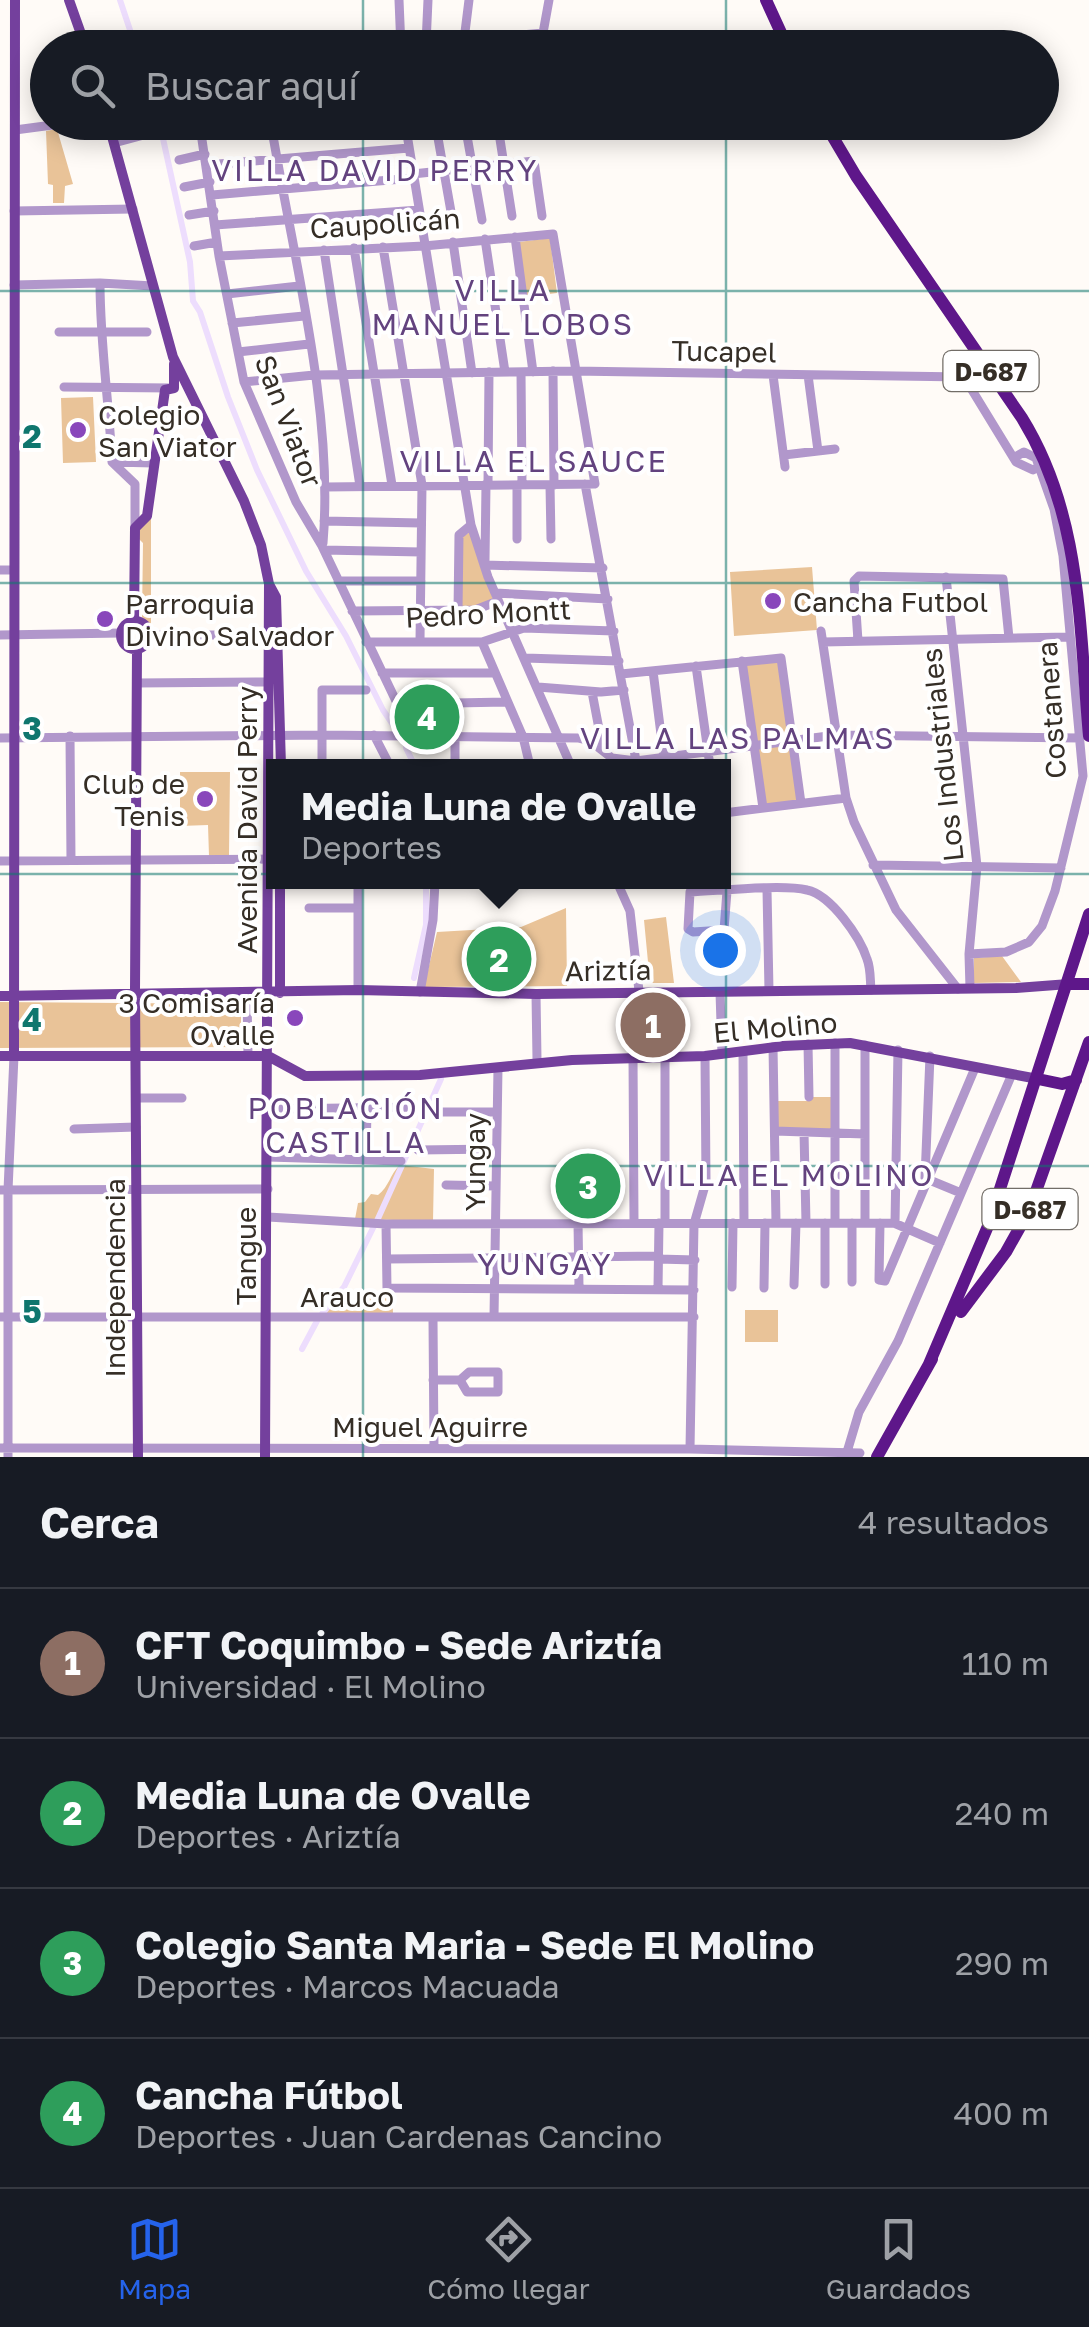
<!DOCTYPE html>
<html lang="es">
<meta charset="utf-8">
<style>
body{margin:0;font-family:"Golos Text",sans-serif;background:#20242c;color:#f1f3f6}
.you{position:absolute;left:720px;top:950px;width:35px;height:35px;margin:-25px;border:8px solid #fff;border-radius:50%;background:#1a73e8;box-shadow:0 0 0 15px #1a73e833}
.badge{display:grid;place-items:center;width:65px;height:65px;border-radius:50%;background:#2563eb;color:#fff;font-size:32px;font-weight:700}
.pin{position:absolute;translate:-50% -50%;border:5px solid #fff;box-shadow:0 2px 10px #0006}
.popup{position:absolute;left:266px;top:759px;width:465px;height:130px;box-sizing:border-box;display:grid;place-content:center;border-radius:0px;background:#171b24;filter:drop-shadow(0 2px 8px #0005);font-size:32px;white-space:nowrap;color:#9ea1a6}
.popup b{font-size:38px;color:#f1f3f6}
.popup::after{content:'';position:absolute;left:50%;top:100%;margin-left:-20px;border:20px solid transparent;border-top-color:#171b24}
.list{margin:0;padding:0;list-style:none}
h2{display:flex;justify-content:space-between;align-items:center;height:130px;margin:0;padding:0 40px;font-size:42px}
h2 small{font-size:32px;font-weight:400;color:#9ea1a6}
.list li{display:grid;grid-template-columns:65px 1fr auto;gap:30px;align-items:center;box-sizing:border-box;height:150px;padding:0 40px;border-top:2px solid #363941}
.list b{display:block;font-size:38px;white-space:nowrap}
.list p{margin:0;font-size:32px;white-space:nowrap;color:#9ea1a6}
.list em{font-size:32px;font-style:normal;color:#9ea1a6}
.icon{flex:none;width:55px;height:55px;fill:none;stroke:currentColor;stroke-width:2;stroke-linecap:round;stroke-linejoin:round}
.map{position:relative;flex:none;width:1089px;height:1457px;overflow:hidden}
.search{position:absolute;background:#171b24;box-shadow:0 5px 25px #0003;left:30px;right:30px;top:30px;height:110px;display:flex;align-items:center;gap:25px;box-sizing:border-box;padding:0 35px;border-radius:55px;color:#9ea1a6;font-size:38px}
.sheet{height:730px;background:#171b24}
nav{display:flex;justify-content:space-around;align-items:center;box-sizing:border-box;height:140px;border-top:2px solid #363941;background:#171b24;font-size:28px;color:#9ea1a6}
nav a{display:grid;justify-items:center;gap:5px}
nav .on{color:#2563eb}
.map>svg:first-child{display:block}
.green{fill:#e9c398}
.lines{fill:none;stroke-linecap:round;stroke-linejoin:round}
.canal{stroke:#edddfd;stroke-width:6}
.minor{stroke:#b197cb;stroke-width:9}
.major{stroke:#74409d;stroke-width:10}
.highway{stroke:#5e178a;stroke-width:12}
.grid{fill:none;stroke:#0f766e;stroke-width:2.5;stroke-opacity:0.55}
.poi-dot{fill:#8947bb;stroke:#fff;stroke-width:4}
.labels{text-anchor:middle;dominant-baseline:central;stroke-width:8;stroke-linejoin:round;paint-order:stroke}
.shield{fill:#fff;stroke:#726d67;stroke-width:2.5}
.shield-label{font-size:25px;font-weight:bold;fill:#352e26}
.street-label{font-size:28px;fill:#352e26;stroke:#fff}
.poi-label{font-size:28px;fill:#352e26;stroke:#fff;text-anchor:start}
.neighbourhood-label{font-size:30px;letter-spacing:2.5px;fill:#63437f;stroke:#fff}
.grid-label{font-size:32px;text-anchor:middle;font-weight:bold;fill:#0f766e;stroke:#fff;stroke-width:8;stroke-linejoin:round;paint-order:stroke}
</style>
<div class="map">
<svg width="1089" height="1457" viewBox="0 0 1089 1457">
<rect width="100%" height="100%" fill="#fffbf7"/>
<!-- green -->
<path class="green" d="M57,129L73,184L65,186L64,203H53V185L48,184L46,131Z
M550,238L557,293L526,297L519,242Z
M93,397L96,462L63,463L61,398Z
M151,514V626L142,617L143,543L138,538L139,529Z
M470,532L493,599L475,607L462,608V537Z
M812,567L817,630L734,636L730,572Z
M780,658L790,739L755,743L743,662Z
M790,742L799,801L765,806L756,746Z
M180,772H230L229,855L209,856L208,825L180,826Z
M566,908L567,986L424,987L437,932L521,927Z
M666,917L674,983H650L644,920Z
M1002,956L1021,982L974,983V958Z
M0,1002L241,1004V1047L0,1048Z
M810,1097H834L833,1131L777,1130V1101H809Z
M400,1165L434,1169L433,1221L355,1219L358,1203L365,1202L371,1194L378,1195C389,1187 390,1174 400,1165Z
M610,1171L612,1198L565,1201L564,1173Z
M341,1293H392L393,1313L323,1315Z
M745,1310H778V1342H745Z"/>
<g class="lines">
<!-- canal -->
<path class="canal" d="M120,0L136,48
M159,122V125
M162,134L190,262L193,301L200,312L228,397L257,470L306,571L346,636L383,710L400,735
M406,748L415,766
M414,978L426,925V882
M376,1223L441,1079
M322,1314L344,1287L374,1226
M302,1349L317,1321"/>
<!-- minor -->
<path class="minor" d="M399,0L401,48
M428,0L426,44L543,33L549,0
M464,40L469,0
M405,122L471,525L488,577L571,766
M15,130L75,122
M272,130C294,261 334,412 323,543
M201,133L366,122
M499,133L512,216
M467,136L482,220
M438,138L453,223
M114,143L170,128L196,129L201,133L219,256L244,382L296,502L322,546L396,701L403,704L506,702
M179,160L205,154
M207,165L409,148
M413,174L534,161L542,216
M184,187L210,182
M212,195L414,178
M14,211L133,209
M189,215L214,211
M215,225L419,210
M515,237L533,372
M485,239L505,372
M453,242L472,373
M194,246L217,242
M383,247L422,485L420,641
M354,248L392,485
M324,250L360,486
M219,256L424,246L553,234L595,484L325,487
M100,283C100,343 109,402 112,462L135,484V528
M14,285L100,283L153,286
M227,294L299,286
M232,323L304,316
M59,332H147
M238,352L309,344
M553,371L554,485
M521,372L522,485
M773,375L785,467
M808,375L818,451
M244,382L314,375L574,371L964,377L1016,462L1033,470L1038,467
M64,387L171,388
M784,455L835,449
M112,462L154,463
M488,484L489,372
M585,484L637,766
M550,485L551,539
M324,521L421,523
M517,539V485
M324,550L421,552
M485,561L486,484
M484,565L603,568
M0,570H13
M946,577L977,866L969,954L970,988
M338,581H421
M495,593L608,599
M352,611L475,610L498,601
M458,611L459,535L471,525
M821,631L846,798L854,822L896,910L958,989
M0,635L121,633
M150,635H272
M858,641L854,581L859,576L1003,579L1009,638
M366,642H482L524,628L614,631
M482,642L523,737L530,766
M823,642L1068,637
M525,658L619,661
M742,661L763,808
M696,666L710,766
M653,671L665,766
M382,673H495
M621,674L781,658L801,803
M137,683L269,682
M538,687L601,692L624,690
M592,692L603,750
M374,735L390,766
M70,736L71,860
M0,738L322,735L578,738L590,741L612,758L636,761L836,735L1080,738
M322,766V690H366
M455,766V704
M724,813L846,798
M0,861L274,859
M873,865L1061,868
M617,882L630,911L639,991
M767,890L769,991
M727,891L724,930L693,932L688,929L690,892C718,891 782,884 807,890C831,895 860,937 867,959C871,969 870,980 871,990
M309,908H358
M969,954L1006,952L1029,942L1042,926L1055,891L1083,776L1063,556L1054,509L1036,458L1024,452L1015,457
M358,990V882
M420,992L433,920L435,882
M720,992L722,1054
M247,994L248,1055
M536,994L537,1059
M835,1043V1223
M808,1044L809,1097
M773,1047L776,1223
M743,1052L744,1223
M633,1056L634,1222
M136,1098H182
M268,1109L423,1107
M440,1112H496
M74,1129L136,1127
M775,1131L865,1134
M804,1132L806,1223
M418,1150L496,1149
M268,1157L401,1161
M366,1160L367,1108
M925,1178L930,1056
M927,1179L961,1193
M446,1185L496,1186
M0,1190L268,1189
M268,1217L386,1224L894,1223L940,1243
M578,1222L579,1287
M665,1223V1057
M852,1223V1282
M865,1223V1045
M880,1223L879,1280L885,1281
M895,1223L898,1050
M386,1224L387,1288L694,1290
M387,1259L659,1256
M658,1259L695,1260
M885,1281L975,1068
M825,1284V1223
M794,1285L796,1223
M732,1287L733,1223
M658,1288L659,1223
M764,1288L765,1223
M0,1317H694
M494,1317L498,1068
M433,1319L434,1448
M433,1380H460L469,1372H498V1392H467L460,1380
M0,1448L690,1449L860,1453
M690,1449L694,1224L706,1182L705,1056
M847,1452L859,1412L898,1341L1012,1074
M8,1457V1190L14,1056"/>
<!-- major -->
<path class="major" d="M69,0L86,48
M108,122L173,357L244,501L261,545L269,584L276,597L281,766
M121 635a14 14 0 1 1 28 0a14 14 0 1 1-28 0Z
M134,621L135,528L147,516L165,390L174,388V364
M137,650L135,991L138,1457
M280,993V882
M0,996L358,990L536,994L1016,988L1069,984
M0,1056H268
M14,1056L15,0
M268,1056L305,1076L420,1075L572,1060L705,1056L783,1046L850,1043L1038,1079
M265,1457L269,584"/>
<!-- highway -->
<path class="highway" d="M766,0L788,48
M824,122L856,176L1022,418C1082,515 1079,626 1089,736
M1069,984H1089
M1038,1079L1062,1084L1076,1080
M961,1312L1006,1252L1029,1211L1089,1042
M929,1364L988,1226L1089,914
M877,1457L932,1359"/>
</g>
<!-- grid -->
<path class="grid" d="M363,0V48M726,0V48M363,122V1457M726,122V1457M0,291H1089M0,583H1089M0,874H1089M0,1166H1089"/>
<!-- markers -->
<g class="poi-dot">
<circle cx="78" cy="430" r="10"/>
<circle cx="773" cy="601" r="10"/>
<circle cx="105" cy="619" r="10"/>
<circle cx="205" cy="799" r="10"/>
<circle cx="295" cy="1018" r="10"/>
</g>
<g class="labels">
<!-- shield labels -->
<g class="shield">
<rect x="943.5" y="351" width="95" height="40" rx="8"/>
<rect x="982.5" y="1189" width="95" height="40" rx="8"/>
</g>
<g class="shield-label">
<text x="991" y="371">D-687</text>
<text x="1030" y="1209">D-687</text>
</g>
<!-- street labels -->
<g class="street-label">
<text transform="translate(385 223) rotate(-4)">Caupolicán</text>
<text transform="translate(724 351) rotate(1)">Tucapel</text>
<text transform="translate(289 421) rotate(69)">San Viator</text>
<text transform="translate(488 613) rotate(-3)">Pedro Montt</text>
<text transform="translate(1051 710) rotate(-94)">Costanera</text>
<text transform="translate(942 755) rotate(-96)">Los Industriales</text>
<text transform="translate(246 820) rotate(-90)">Avenida David Perry</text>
<text transform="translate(608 970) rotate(-1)">Ariztía</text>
<text transform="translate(775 1027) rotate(-5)">El Molino</text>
<text transform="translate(474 1162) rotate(-90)">Yungay</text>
<text transform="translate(245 1256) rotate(-90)">Tangue</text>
<text transform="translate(114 1278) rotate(-90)">Independencia</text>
<text x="347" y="1296">Arauco</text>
<text x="430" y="1426">Miguel Aguirre</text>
</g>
<!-- poi labels -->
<g class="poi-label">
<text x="98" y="414">Colegio<tspan x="98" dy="32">San Viator</tspan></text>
<text x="793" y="601">Cancha Futbol</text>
<text x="125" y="603">Parroquia<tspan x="125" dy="32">Divino Salvador</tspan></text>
<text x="185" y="783" text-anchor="end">Club de<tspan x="185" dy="32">Tenis</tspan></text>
<text x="275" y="1002" text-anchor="end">3 Comisaría<tspan x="275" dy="32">Ovalle</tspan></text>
</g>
<!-- neighbourhood labels -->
<g class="neighbourhood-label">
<text x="375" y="170">VILLA DAVID PERRY</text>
<text x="503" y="290">VILLA<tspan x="503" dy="34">MANUEL LOBOS</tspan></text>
<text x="534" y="461">VILLA EL SAUCE</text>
<text x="738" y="738">VILLA LAS PALMAS</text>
<text x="346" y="1108">POBLACIÓN<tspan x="346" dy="34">CASTILLA</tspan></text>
<text x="789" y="1175">VILLA EL MOLINO</text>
<text x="545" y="1264">YUNGAY</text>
</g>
</g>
<g class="grid-label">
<text x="32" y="448">2</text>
<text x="32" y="740">3</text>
<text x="32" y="1031">4</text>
<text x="32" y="1323">5</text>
</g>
</svg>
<div class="you"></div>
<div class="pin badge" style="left:653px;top:1025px;background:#8d6e63">1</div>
<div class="pin badge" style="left:499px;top:959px;background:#2e9e5b">2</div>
<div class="popup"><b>Media Luna de Ovalle</b>Deportes</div>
<div class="pin badge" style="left:588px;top:1186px;background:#2e9e5b">3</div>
<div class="pin badge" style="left:427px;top:717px;background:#2e9e5b">4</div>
<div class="search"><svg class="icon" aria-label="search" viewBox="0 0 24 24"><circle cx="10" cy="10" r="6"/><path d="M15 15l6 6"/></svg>Buscar aquí</div>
</div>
<section class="sheet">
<h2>Cerca<small>4 resultados</small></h2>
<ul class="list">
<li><span class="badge" style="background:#8d6e63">1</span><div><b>CFT Coquimbo - Sede Ariztía</b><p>Universidad · El Molino</p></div><em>110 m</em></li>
<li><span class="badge" style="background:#2e9e5b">2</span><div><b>Media Luna de Ovalle</b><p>Deportes · Ariztía</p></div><em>240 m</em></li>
<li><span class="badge" style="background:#2e9e5b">3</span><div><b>Colegio Santa Maria - Sede El Molino</b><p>Deportes · Marcos Macuada</p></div><em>290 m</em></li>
<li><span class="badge" style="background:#2e9e5b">4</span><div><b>Cancha Fútbol</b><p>Deportes · Juan Cardenas Cancino</p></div><em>400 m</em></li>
</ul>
</section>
<nav>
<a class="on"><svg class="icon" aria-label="map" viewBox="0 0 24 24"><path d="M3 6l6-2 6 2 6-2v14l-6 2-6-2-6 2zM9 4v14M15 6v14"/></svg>Mapa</a>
<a><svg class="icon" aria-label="directions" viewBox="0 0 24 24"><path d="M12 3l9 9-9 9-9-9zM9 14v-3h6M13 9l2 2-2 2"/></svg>Cómo llegar</a>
<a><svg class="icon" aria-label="saved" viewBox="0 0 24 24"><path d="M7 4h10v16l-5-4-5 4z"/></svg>Guardados</a>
</nav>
